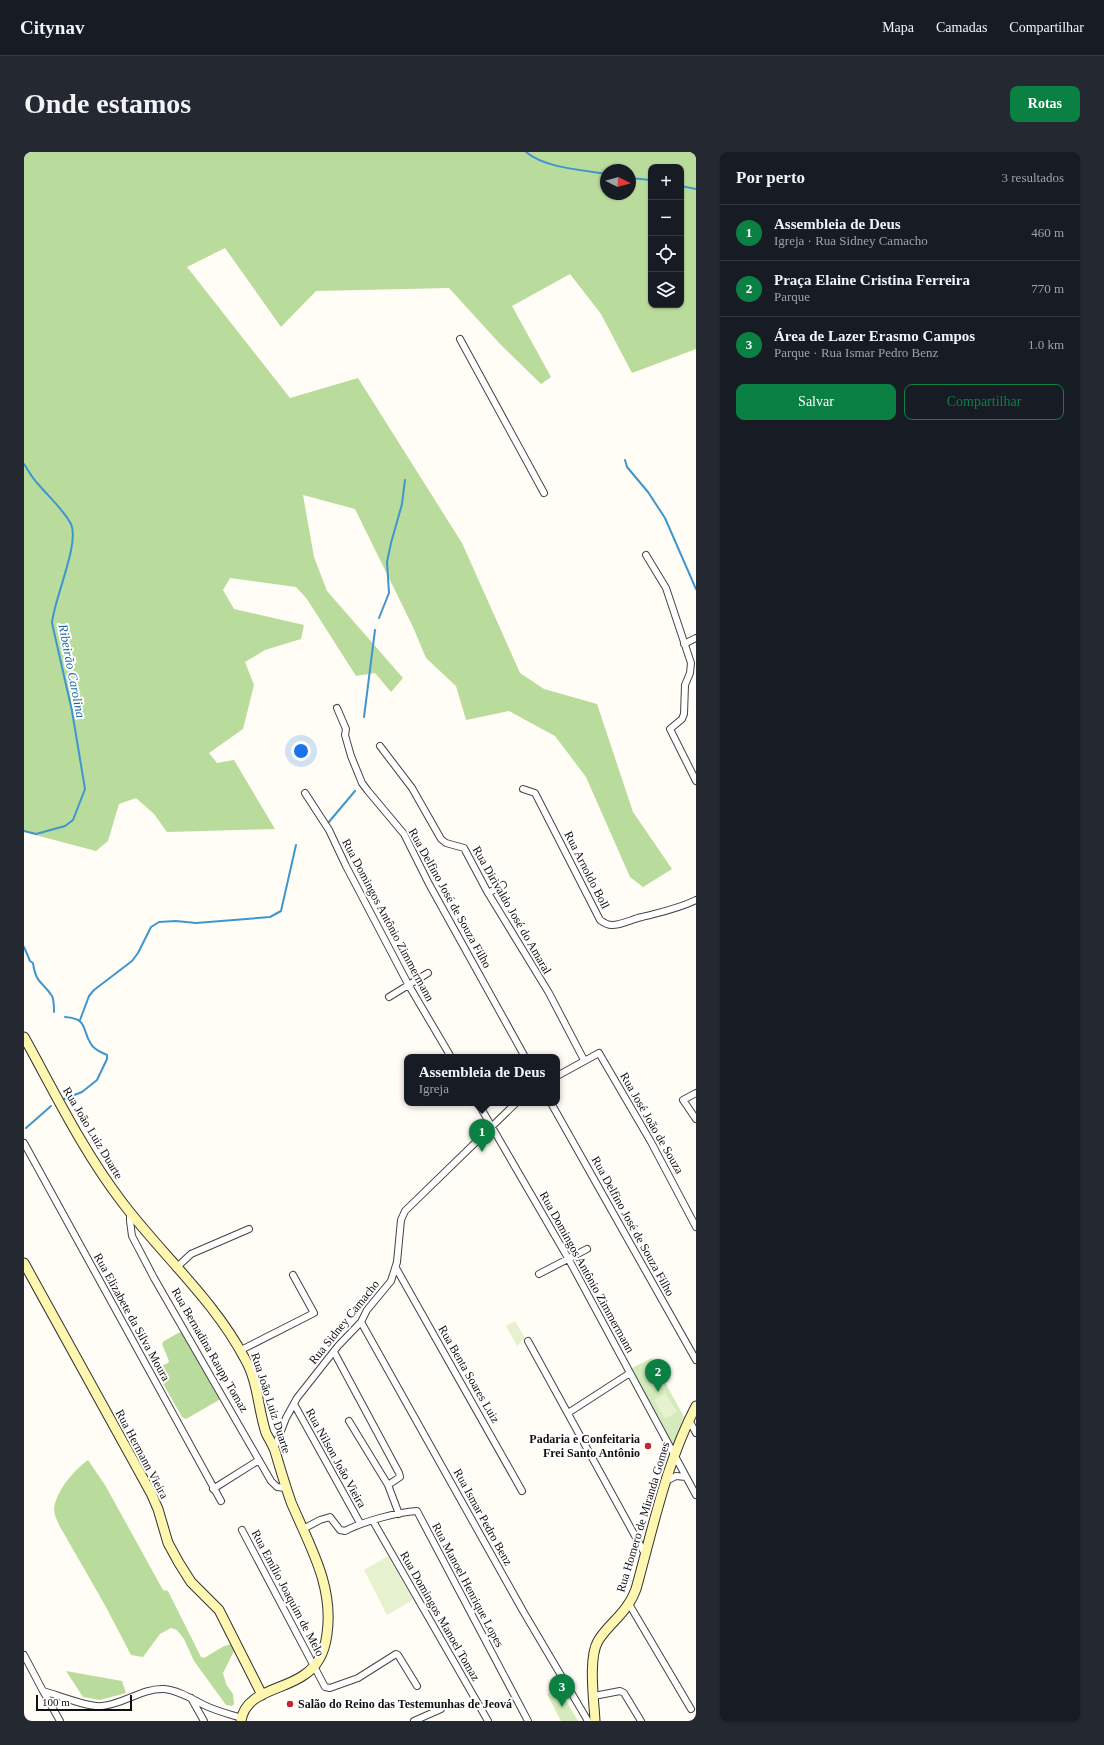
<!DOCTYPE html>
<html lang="pt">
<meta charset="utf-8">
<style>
body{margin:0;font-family:"Times New Roman",serif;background:#242831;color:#f1f3f6}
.controls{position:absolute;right:12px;top:12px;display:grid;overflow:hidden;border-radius:8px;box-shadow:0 1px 3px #0004}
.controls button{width:36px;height:36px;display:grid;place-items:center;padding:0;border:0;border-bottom:1px solid #363941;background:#171b24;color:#f1f3f6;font:20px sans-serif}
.compass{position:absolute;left:576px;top:12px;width:36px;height:36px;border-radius:50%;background:#171b24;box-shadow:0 1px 3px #0004;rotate:95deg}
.scale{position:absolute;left:12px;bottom:10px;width:96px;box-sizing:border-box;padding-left:4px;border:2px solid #111;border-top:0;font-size:11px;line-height:14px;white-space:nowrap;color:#111;-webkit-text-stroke:3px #fff;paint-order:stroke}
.you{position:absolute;left:277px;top:599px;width:14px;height:14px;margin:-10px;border:3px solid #fff;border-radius:50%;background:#1a73e8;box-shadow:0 0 0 6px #1a73e833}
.badge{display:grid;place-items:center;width:26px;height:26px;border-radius:50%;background:#0b8043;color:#fff;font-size:13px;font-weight:700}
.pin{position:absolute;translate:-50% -33px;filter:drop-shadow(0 1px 2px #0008)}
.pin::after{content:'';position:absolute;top:21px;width:14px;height:12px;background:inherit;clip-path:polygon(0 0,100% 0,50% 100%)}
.popup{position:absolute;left:380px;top:902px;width:156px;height:52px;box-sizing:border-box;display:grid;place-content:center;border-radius:8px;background:#171b24;filter:drop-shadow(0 1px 3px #0005);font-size:13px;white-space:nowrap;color:#9ea1a6}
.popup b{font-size:15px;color:#f1f3f6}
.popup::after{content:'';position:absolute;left:50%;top:100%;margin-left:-8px;border:8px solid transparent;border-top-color:#171b24}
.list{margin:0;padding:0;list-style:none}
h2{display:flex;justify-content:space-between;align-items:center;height:52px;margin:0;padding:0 16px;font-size:17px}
h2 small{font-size:13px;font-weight:400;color:#9ea1a6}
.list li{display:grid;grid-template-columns:26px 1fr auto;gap:12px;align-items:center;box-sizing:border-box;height:56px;padding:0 16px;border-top:1px solid #363941}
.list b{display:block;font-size:15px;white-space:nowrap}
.list p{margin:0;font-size:13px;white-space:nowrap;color:#9ea1a6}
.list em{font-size:13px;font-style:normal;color:#9ea1a6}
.actions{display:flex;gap:8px;padding:12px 16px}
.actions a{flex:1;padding:9px 0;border:1px solid #0b8043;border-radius:8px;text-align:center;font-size:14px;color:#0b8043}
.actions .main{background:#0b8043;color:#fff}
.icon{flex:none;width:22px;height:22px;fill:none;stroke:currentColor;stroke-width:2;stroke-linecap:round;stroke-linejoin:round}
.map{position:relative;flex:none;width:672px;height:1569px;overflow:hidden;border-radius:8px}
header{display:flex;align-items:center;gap:24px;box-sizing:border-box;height:56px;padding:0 20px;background:#171b24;border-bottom:1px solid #363941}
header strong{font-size:19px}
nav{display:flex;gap:22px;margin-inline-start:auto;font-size:14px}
.intro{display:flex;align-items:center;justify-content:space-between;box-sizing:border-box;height:96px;padding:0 24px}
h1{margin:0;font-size:28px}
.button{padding:10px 18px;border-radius:8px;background:#0b8043;color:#fff;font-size:14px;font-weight:700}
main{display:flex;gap:24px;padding:0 24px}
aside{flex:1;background:#171b24;border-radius:8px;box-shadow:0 1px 3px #0004}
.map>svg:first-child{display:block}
.green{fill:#d5ebbd}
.forest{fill:#b9dc9c;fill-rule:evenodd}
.pitch{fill:#e6f2cf}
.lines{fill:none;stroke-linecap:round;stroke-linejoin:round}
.stream{stroke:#3f96cf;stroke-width:2}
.street-casing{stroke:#444;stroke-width:8}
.secondary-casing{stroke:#333;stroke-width:11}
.street{stroke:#fff;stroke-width:6}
.secondary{stroke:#fff6b0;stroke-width:9}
.poi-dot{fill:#c4262e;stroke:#fff;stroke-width:1.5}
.labels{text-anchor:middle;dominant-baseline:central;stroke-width:4;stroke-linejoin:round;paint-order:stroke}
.street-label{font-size:12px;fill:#111;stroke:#fff}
.poi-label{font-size:12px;font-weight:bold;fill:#111;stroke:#fff;text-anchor:end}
.water-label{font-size:13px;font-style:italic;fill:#1768a6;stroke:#fff}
</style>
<header>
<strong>Citynav</strong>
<nav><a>Mapa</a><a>Camadas</a><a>Compartilhar</a></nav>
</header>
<div class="intro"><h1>Onde estamos</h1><a class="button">Rotas</a></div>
<main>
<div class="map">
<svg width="672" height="1569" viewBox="0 0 672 1569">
<rect width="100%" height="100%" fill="#fffdf5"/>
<!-- green -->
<path class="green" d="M628,1206L660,1265L649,1293L608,1216Z
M534,1535L554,1569H537L523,1542Z"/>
<!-- forest -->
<path class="forest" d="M0,0H672V197L608,221L577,162L546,122L488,154L527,225L517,232L477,193L425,136L292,139L257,175L201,96L163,115L266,246L334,226L438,391L496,521L520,537L573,552L609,660L648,717L619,735L606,725L562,625L531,584L485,559L442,568L432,534L402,506L389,475L331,357L279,343L290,405L303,439L379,526L367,540L351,521L332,524L283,447L272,435L206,426L199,438L210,457L280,473L277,487L241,498L221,510L230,533L219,577L185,601L193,611L210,608L251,677L143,680L130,662L112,646L95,652L84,689L72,699L0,680ZM627,15H657V153H627ZM582,18H606V42H582Z
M156,1180L160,1181L197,1244L195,1248L162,1267L158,1265L132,1219L133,1216L144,1211L145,1209L138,1192L140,1189Z
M64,1308L81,1333L139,1438L144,1439L177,1505L180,1506L200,1494L207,1492L210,1499L199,1521L202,1532L209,1542L210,1552L208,1554L202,1553L170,1509L160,1487L153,1478L147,1476L136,1482L119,1505L107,1503L82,1455L35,1373C33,1368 30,1362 30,1357C32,1339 50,1318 64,1308Z
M42,1519L98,1529L102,1541L76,1548L59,1545Z"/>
<!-- pitch -->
<path class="pitch" d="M491,1169L501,1186L493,1194L482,1174Z
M641,1241L653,1260L641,1267L630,1248Z
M364,1404L389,1448L363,1463L340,1418Z"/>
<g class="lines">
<!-- stream -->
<path class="stream" d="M502,0C521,16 558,18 582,22
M606,26L627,28
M657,34L672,37
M601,308L603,315L624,340L641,366L672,437
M0,312C4,318 8,326 14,332C25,345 39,357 47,372C56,391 30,447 28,471L48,559L61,637L49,668L41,674L12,682L0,679
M355,466L365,441L363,410L367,391L378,352L381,328
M340,565L351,478
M304,671L331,639
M0,795L6,809L9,811C12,832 18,829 28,844C30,848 30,856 30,860
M56,868L65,844L70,838L108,809L114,801L127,775L135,770L152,769L172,771L246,765L257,759L272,693
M40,947L58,940L73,928L83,907V903C77,900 70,898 67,892C57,877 65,867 41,865
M2,976L27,954"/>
<!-- street casing -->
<g class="street-casing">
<path id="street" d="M436,187L520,341
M622,403L642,436L667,511L666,521L661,533L660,562L658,567L646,577L672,629
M660,492L672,486
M313,556L322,577L321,583L327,604L338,631L344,639L380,682L405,732L501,905
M356,594L388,636L417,687L422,691L440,696L464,741L525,841L560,908
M499,637L511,641L576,768C580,771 583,773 588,773C598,773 608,767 618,765C637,760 654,757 672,748
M281,641L305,678L322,714L384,832L427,905
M464,741L479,733
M365,845L404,821
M533,924L575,901L627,990L672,1075
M672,941L659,948L672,967
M454,951L544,1106L672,1343
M527,951L672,1208
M0,991L197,1349
M106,1061V1069L108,1084L130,1126L247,1329L253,1335L262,1336
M152,1116L167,1102L225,1077
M372,1116L498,1339
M515,1122L563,1097
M337,1170L499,1459L564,1569
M504,1189L621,1402
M217,1198L290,1161L269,1123
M310,1200L375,1321L376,1325L364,1333
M270,1252L336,1371
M544,1261L606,1221
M665,1268L672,1281
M325,1269L364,1333L375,1362
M250,1297L262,1266L273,1246L314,1194L337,1170L343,1158L367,1129L373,1110L377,1068L381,1059L492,951
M642,1329L652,1324L662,1325
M189,1337L235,1308
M349,1369L464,1569
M279,1377L296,1368L306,1365L316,1378L321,1379C338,1370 373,1360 393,1359L504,1569
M218,1378L301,1535L306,1536L334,1526L372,1502L374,1503L393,1534
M605,1452L667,1557
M0,1503L19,1539C34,1543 65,1556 78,1554C100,1552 118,1536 140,1537C154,1538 168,1547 180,1553C192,1559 205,1562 218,1566
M19,1539L36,1569
M570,1544L596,1539L600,1541L617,1569
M167,1546L180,1569
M390,1569L417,1557"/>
</g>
<!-- secondary casing -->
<g class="secondary-casing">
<path id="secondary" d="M0,885C31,941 59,999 98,1050C138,1103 190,1148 221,1207C234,1229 234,1257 242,1281C245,1287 249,1293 251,1299C256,1316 261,1333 267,1350C285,1393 310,1433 303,1482C301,1498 294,1514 280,1523C260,1538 221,1539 217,1569
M0,1111L127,1341L134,1357L144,1391L155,1411L167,1430L195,1458L238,1543
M571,1569C570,1549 564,1506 574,1489C583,1474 597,1465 605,1451C608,1447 610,1442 612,1437C629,1376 642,1311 672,1254"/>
</g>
<!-- street -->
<use href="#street" class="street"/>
<!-- secondary -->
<use href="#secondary" class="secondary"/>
</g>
<!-- markers -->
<g class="poi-dot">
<circle cx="624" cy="1294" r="4"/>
<circle cx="266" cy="1552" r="4"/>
</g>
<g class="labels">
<!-- street labels -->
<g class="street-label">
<text transform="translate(563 718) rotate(63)">Rua Arnoldo Boll</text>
<text transform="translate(426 746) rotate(61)">Rua Delfino José de Souza Filho</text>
<text transform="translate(488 758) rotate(60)">Rua Dirivaldo José do Amaral</text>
<text transform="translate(364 768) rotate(62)">Rua Domingos Antônio Zimmermann</text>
<text transform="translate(628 971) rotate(60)">Rua José João de Souza</text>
<text transform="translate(69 981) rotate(59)">Rua João Luiz Duarte</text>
<text transform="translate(609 1074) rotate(61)">Rua Delfino José de Souza Filho</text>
<text transform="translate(563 1120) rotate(61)">Rua Domingos Antônio Zimmermann</text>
<text transform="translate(108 1165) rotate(61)">Rua Elizabete da Silva Moura</text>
<text transform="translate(320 1170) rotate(-51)">Rua Sidney Camacho</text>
<text transform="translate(186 1198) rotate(60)">Rua Bernadina Raupp Tomaz</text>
<text transform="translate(445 1222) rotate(60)">Rua Benta Soares Luiz</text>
<text transform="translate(247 1251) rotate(72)">Rua João Luiz Duarte</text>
<text transform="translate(118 1302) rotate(62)">Rua Hermann Vieira</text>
<text transform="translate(312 1306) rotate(61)">Rua Nilson João Vieira</text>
<text transform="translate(459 1365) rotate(61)">Rua Ismar Pedro Benz</text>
<text transform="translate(619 1365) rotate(-73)">Rua Homero de Miranda Gomes</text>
<text transform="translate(444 1433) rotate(62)">Rua Manoel Henrique Lopes</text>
<text transform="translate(264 1441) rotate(62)">Rua Emílio Joaquim de Melo</text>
<text transform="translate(416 1464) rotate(60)">Rua Domingos Manoel Tomaz</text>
</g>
<!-- poi labels -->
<g class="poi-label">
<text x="616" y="1287">Padaria e Confeitaria<tspan x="616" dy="14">Frei Santo Antônio</tspan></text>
<text x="274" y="1552" text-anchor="start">Salão do Reino das Testemunhas de Jeová</text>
</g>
<!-- water labels -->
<g class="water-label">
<text transform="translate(48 519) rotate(79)">Ribeirão Carolina</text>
</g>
</g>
</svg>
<div class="controls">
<button>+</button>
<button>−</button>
<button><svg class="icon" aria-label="locate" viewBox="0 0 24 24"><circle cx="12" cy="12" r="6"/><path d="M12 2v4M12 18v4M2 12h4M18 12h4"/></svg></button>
<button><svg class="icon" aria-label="layers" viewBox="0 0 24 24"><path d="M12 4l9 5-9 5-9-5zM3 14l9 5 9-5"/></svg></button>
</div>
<svg class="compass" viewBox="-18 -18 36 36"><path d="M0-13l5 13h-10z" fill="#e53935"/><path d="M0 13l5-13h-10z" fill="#9ea1a6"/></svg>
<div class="scale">100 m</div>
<div class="you"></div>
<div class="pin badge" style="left:458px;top:1000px">1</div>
<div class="popup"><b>Assembleia de Deus</b>Igreja</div>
<div class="pin badge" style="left:634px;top:1240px">2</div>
<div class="pin badge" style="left:538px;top:1555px">3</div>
</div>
<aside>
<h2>Por perto<small>3 resultados</small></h2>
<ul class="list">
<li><span class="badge">1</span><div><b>Assembleia de Deus</b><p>Igreja · Rua Sidney Camacho</p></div><em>460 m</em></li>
<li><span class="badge">2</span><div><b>Praça Elaine Cristina Ferreira</b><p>Parque</p></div><em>770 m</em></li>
<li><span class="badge">3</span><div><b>Área de Lazer Erasmo Campos</b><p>Parque · Rua Ismar Pedro Benz</p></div><em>1.0 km</em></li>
</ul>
<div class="actions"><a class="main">Salvar</a><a>Compartilhar</a></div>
</aside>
</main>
